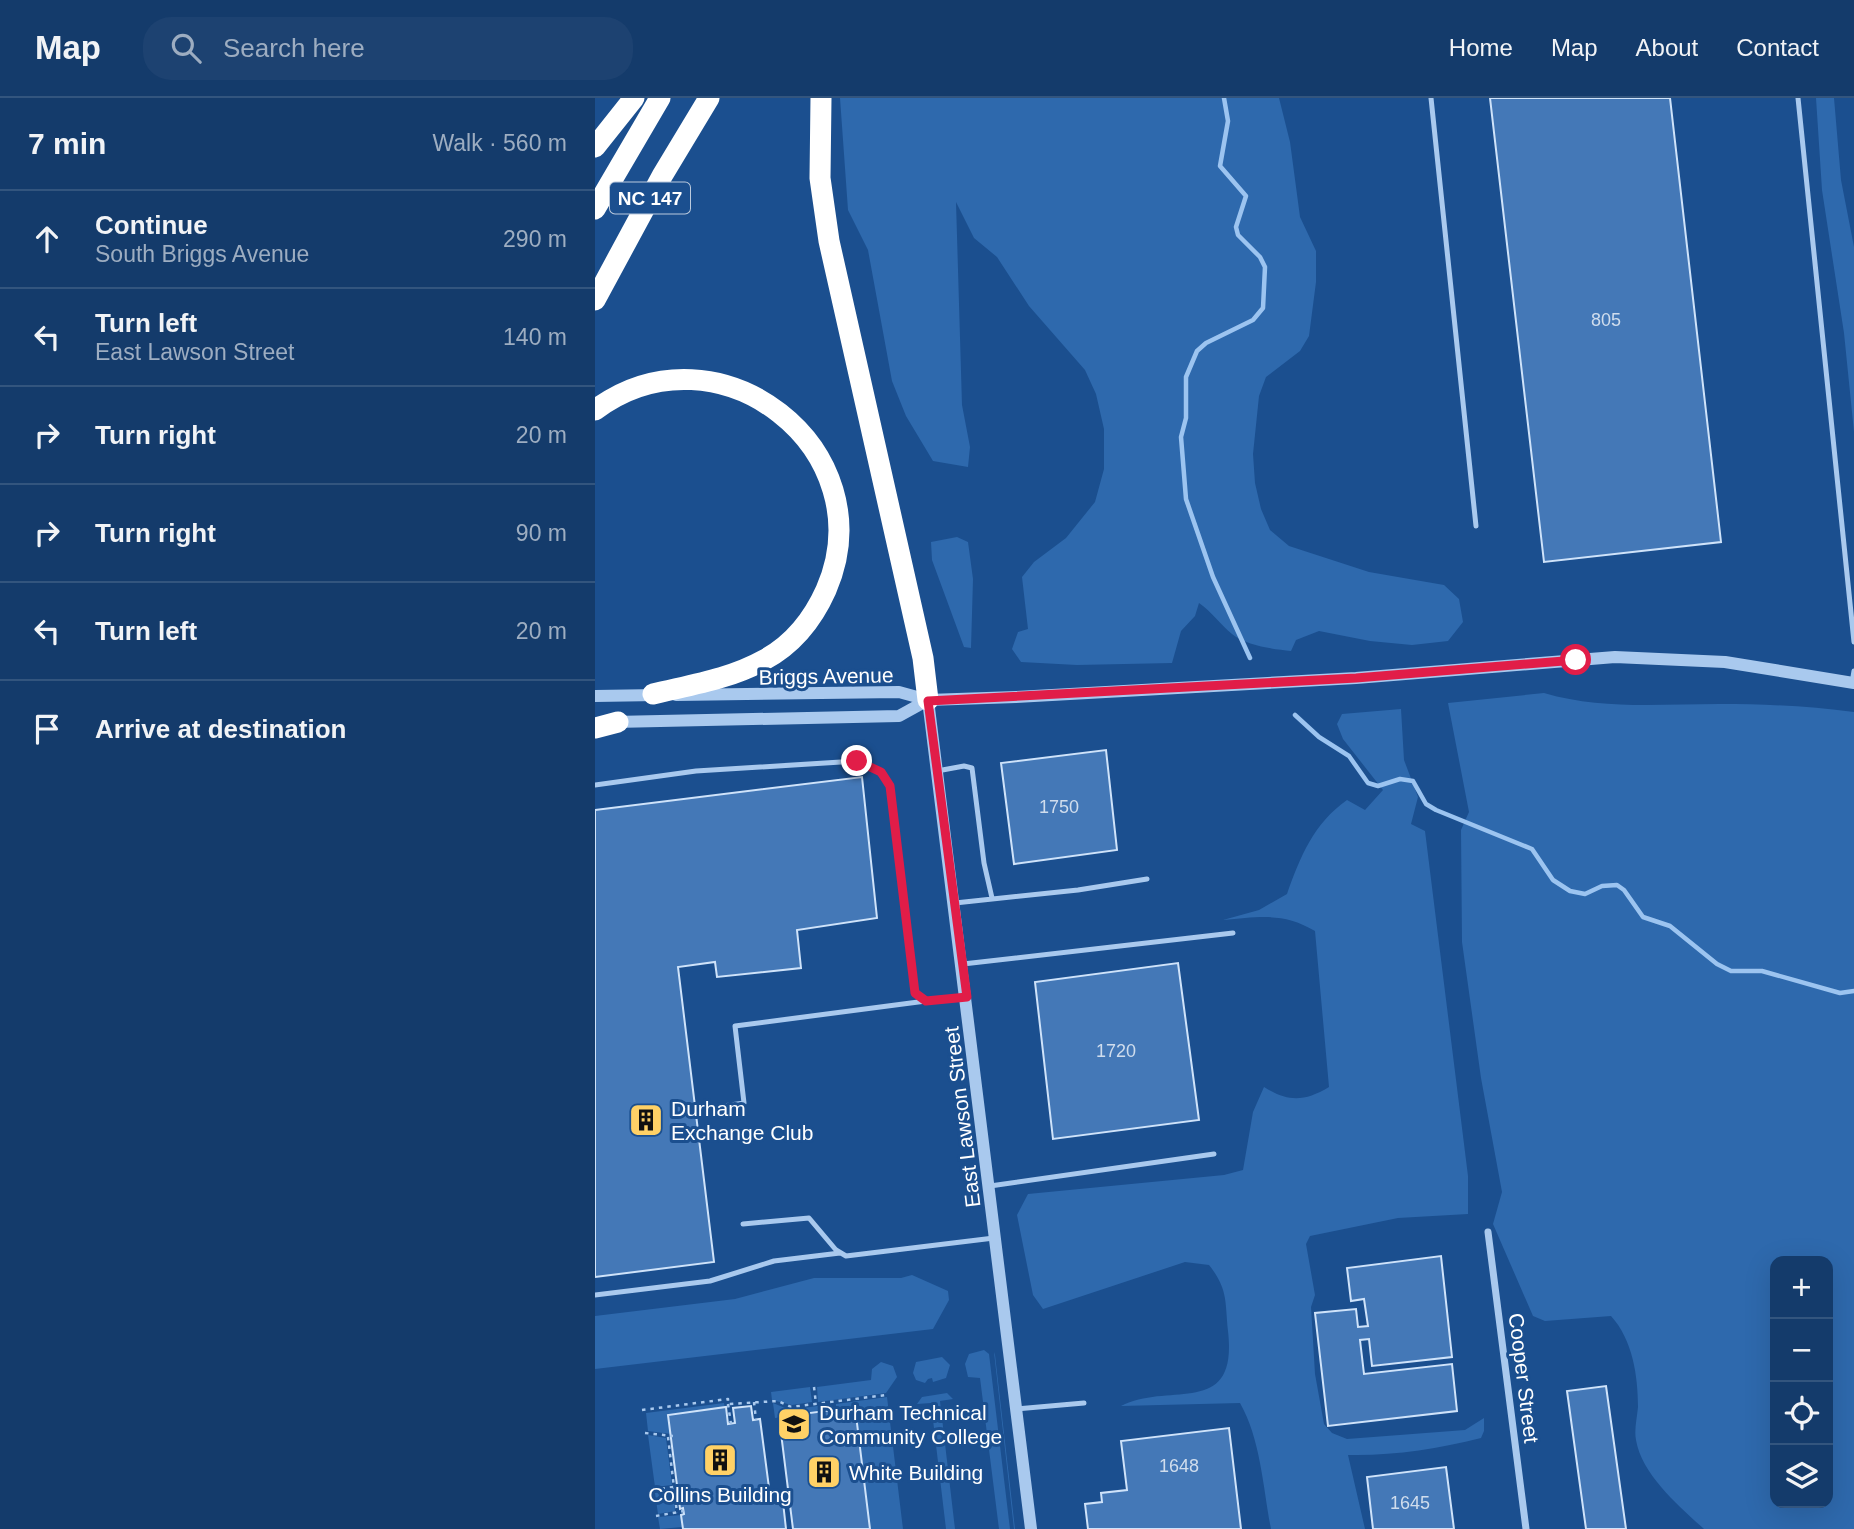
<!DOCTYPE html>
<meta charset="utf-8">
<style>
body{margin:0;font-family:Helvetica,sans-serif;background:#1d4271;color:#f1f3f6}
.controls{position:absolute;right:21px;bottom:21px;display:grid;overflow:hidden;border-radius:14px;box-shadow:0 7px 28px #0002}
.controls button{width:63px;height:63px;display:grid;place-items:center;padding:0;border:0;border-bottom:2px solid #33557e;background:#143b6b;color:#f1f3f6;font:35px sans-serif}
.stop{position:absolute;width:21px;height:21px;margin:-16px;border:5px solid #e11d48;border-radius:50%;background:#fff}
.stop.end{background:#e11d48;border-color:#fff;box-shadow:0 2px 7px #0008}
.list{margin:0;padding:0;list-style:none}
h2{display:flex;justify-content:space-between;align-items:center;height:91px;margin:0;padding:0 28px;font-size:30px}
h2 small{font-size:23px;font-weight:400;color:#9dadc1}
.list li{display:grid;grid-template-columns:46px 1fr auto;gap:21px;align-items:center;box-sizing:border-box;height:98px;padding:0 28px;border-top:2px solid #33557e}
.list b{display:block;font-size:26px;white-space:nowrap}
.list p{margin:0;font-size:23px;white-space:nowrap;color:#9dadc1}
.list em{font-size:23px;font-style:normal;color:#9dadc1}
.icon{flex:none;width:38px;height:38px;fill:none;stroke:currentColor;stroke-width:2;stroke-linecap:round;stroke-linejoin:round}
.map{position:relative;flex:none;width:1259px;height:1431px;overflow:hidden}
header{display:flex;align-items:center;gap:42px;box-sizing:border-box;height:98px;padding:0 35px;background:#143b6b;border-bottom:2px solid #33557e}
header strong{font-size:33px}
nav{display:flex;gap:38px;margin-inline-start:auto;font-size:24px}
.search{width:490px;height:63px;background:#1d4271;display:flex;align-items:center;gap:18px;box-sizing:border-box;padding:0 24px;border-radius:28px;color:#9dadc1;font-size:26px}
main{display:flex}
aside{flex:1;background:#143b6b}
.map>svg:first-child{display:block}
.green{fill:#2e69ad;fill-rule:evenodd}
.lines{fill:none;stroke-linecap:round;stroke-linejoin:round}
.stream{stroke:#9cc4f0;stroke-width:4.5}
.building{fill:#4478b7;stroke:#cfe3fa;stroke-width:2}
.path{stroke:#a9c9ee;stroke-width:2.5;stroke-dasharray:3.5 5;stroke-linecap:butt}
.service{stroke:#a9c9ee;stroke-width:5}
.minor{stroke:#a9c9ee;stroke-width:7}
.tertiary{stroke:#a9c9ee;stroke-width:12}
.motorway{stroke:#fff;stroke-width:21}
.route{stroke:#e11d48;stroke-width:9}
.labels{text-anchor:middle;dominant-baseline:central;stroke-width:6;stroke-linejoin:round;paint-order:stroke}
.number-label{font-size:18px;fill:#d0dded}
.shield{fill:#1b4f8f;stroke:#bbcadd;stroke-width:2}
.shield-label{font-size:19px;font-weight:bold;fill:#fff}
.street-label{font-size:21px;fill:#fff;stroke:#1b4f8f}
.poi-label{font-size:21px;fill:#fff;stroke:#1b4f8f;text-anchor:start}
</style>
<header>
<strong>Map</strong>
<div class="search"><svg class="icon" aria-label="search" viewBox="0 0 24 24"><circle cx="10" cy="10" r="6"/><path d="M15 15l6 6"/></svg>Search here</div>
<nav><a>Home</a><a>Map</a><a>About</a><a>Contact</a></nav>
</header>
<main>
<aside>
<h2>7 min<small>Walk · 560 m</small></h2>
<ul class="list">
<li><svg class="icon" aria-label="ahead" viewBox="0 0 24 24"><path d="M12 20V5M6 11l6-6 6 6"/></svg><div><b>Continue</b><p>South Briggs Avenue</p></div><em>290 m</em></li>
<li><svg class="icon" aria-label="left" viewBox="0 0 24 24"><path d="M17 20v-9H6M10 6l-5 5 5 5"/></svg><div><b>Turn left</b><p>East Lawson Street</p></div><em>140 m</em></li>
<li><svg class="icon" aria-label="right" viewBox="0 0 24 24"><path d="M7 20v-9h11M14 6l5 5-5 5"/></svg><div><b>Turn right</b></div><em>20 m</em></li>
<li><svg class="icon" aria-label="right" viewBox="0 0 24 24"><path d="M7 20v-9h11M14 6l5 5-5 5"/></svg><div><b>Turn right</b></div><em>90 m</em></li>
<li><svg class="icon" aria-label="left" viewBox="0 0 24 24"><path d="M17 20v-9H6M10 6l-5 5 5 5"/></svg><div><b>Turn left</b></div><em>20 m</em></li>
<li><svg class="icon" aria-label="arrive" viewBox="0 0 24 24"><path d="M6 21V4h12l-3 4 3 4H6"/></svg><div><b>Arrive at destination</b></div></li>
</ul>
</aside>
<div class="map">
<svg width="1259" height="1431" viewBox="0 0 1259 1431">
<rect width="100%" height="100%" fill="#1b4f8f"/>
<!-- green -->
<path class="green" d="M245,0H684L695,44L705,119L721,153V184L714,238L705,253L671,279L664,298L658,356L660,385L666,411L675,432L694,448L774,474L849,487L864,501L868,524L853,543L817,547L775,543L724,533L701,542L696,553C678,551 652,548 637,536C625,526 617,514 604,505L600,518L586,533L577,565L482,567L426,564L417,551L423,534L433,531L427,479L439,464L471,440L500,404L509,371V331L501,296L490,272L434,208L402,159L379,140L361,104L367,307L375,349L373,369L338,363L311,318L297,283L273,152L253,112Z
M1221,0H1239L1246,82L1259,149V334L1249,235L1227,92Z
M362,439L373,444L378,481L376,550L369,549L337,462L336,444Z
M949,595C1007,612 1064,606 1125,606C1169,606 1215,608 1259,614V1431H1109C1084,1408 1047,1377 1041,1342C1039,1332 1042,1320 1043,1309C1043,1279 1038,1242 1016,1218L950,1223L938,1218L898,1126L907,1094L886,980L867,844L866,732L874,714L853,605ZM1233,1163V1405H1180V1163Z
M806,611L809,662L823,699L816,726L830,733L873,1078V1116L803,1120L715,1138L711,1146L720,1197L716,1209L720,1276L729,1326L737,1335L752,1341L870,1332L889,1320V1333L886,1340C842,1351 797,1358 753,1357L770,1431H676C668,1390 666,1342 645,1305L526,1308C575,1283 643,1321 633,1233C630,1203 633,1191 614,1167L590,1164L448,1211L438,1197L422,1117L433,1096L629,1077L648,1072L658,1014L669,989C693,1004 709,1004 734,989L720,833C688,814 665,819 628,822L664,812L692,796C705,759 719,725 752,702L770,712L788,692L748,641L742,626L747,616Z
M317,1177L353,1193L354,1202L338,1231L0,1271V1218L140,1201L219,1180H306Z
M389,1252L394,1256L415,1431H404L385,1280L373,1279L370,1266L374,1256Z
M399,1254L400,1257L420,1431H419Z
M347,1259L355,1267L351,1280L338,1284L337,1280L333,1281L330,1285L321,1282L318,1275L321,1264Z
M286,1264L298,1268L302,1279L291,1295L223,1304L222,1289L276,1282L277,1271Z
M215,1289L217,1304L197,1307L177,1302L176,1294Z
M352,1295L358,1301L345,1303L360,1431H351L336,1305L322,1306L327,1299Z
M292,1299L308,1431H275L260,1310L241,1312V1306Z
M129,1305L130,1310L74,1317L76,1336L53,1333L51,1315Z
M178,1305L195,1312L229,1307L230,1313L180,1320Z
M53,1337L71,1340L77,1387L60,1389Z
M78,1392L80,1413L63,1416L60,1395Z
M86,1417L87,1429L65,1431L63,1419Z"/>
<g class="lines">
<!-- stream -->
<path class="stream" d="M629,0L633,23L625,68L651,98L641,129L643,137L665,159L670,169L668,210L658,222L611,245L602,253L591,279V320L586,339L591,401L618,479L655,560
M700,617L724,639L754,658L773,685L783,688L805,681L818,683L831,706L841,712L937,751L958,782L975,793L990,796L1007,788L1022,787L1029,792L1048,819L1075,828L1122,866L1136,873H1167L1245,895L1259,893"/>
</g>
<!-- building -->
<path class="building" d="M895,0H1075L1126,444L949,464Z
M511,652L522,752L419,766L406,665Z
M267,679L282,820L202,832L206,870L122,879L120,864L83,869L119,1164L0,1179V712Z
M583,865L604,1022L458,1041L440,884Z
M846,1158L857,1259L777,1268L774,1241L765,1242L769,1276L857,1266L862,1313L733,1328L720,1215L761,1211L763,1229L773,1228L769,1201L756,1203L752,1170Z
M1011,1288L1031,1431H991L972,1293Z
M156,1308L158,1322L165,1321L176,1405L188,1404L191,1431H88L86,1417L89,1416L88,1410L85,1411L73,1317L131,1309L133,1326L140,1325L138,1310Z
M260,1309L275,1431H198L184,1319Z
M634,1330L646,1431H493L490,1406L507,1404L506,1395L532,1392L526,1343Z
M851,1369L859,1431H778L772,1379Z"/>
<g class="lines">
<!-- path -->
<path class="path" d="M219,1289L221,1306
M159,1304L161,1322
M133,1306L136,1326
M47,1312L133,1301V1306L183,1303L196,1309L291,1297
M50,1335L78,1338
M73,1339L82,1415
M58,1392L79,1389
M61,1418L89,1413"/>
<!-- service -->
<path class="service" d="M836,0L881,428
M1203,0L1259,544
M1257,585L1259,573
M342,673L369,668L377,670L389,765L397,800
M0,687L101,673L262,663C278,669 286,674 295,688L320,895L331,903L369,899
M360,805L483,792L552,781
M368,866L638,835
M115,1010L149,1005L140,928L331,903
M395,1088L619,1056
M148,1126L214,1120L241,1152L251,1158L399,1140
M0,1197L115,1183L179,1163L245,1155
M420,1311L489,1305"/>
<!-- minor -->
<path class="minor" d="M893,1134L931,1431"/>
<!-- tertiary -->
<path class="tertiary" d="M81,597L304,594L333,602L421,599L761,580L1020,559L1130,564L1259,585
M0,598L63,597
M333,602L436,1431
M19,624L304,618L333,602"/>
<!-- motorway -->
<path class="motorway" d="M226,0L225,80L234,143L328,560L333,602
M0,49L39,0
M0,111L65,0
M0,202L67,78L114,0
M0,312C123,220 292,352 231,492C218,521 197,547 169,562C135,581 95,587 58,596
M0,630L23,624"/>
</g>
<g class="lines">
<!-- route -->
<path class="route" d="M262,663L286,674L295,688L320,895L331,903L372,899L333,603L761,580L981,562"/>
</g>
<!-- icons -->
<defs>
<g id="building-square" transform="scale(1.75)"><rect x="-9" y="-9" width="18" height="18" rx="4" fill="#ffd166" stroke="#1b4f8f"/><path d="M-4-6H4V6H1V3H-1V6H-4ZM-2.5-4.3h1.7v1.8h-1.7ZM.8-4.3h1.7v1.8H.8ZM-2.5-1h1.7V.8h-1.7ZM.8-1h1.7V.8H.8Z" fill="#111"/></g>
<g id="university-square" transform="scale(1.75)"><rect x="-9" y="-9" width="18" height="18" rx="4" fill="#ffd166" stroke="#1b4f8f"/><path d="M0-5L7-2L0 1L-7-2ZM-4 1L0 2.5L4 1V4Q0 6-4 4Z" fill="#111"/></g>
</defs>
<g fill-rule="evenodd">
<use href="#building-square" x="51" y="1022"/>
<use href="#university-square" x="199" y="1326"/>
<use href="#building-square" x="125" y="1362"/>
<use href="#building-square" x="229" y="1374"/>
</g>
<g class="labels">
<!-- number labels -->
<g class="number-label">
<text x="1011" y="222">805</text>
<text x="464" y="709">1750</text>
<text x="521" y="953">1720</text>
<text x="584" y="1368">1648</text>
<text x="815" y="1405">1645</text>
</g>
<!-- shield labels -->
<rect class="shield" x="15" y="84.5" width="80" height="31" rx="5"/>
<g class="shield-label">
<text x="55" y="100">NC 147</text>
</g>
<!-- street labels -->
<g class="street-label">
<text transform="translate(231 578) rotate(-1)">Briggs Avenue</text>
<text transform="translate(367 1019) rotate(-97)">East Lawson Street</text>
<text transform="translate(929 1280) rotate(83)">Cooper Street</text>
</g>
<!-- poi labels -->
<g class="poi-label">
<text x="76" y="1010">Durham<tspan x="76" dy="24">Exchange Club</tspan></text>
<text x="224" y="1314">Durham Technical<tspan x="224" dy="24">Community College</tspan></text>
<text x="254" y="1374">White Building</text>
<text x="125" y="1396" text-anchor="middle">Collins Building</text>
</g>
</g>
</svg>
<div class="controls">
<button>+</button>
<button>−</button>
<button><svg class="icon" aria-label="locate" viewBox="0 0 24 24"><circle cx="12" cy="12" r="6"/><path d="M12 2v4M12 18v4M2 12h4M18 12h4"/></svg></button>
<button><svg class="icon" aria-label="layers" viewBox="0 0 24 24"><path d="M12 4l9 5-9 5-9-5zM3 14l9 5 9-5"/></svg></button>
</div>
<div class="stop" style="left:981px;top:562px"></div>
<div class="stop end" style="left:262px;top:663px"></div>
</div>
</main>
